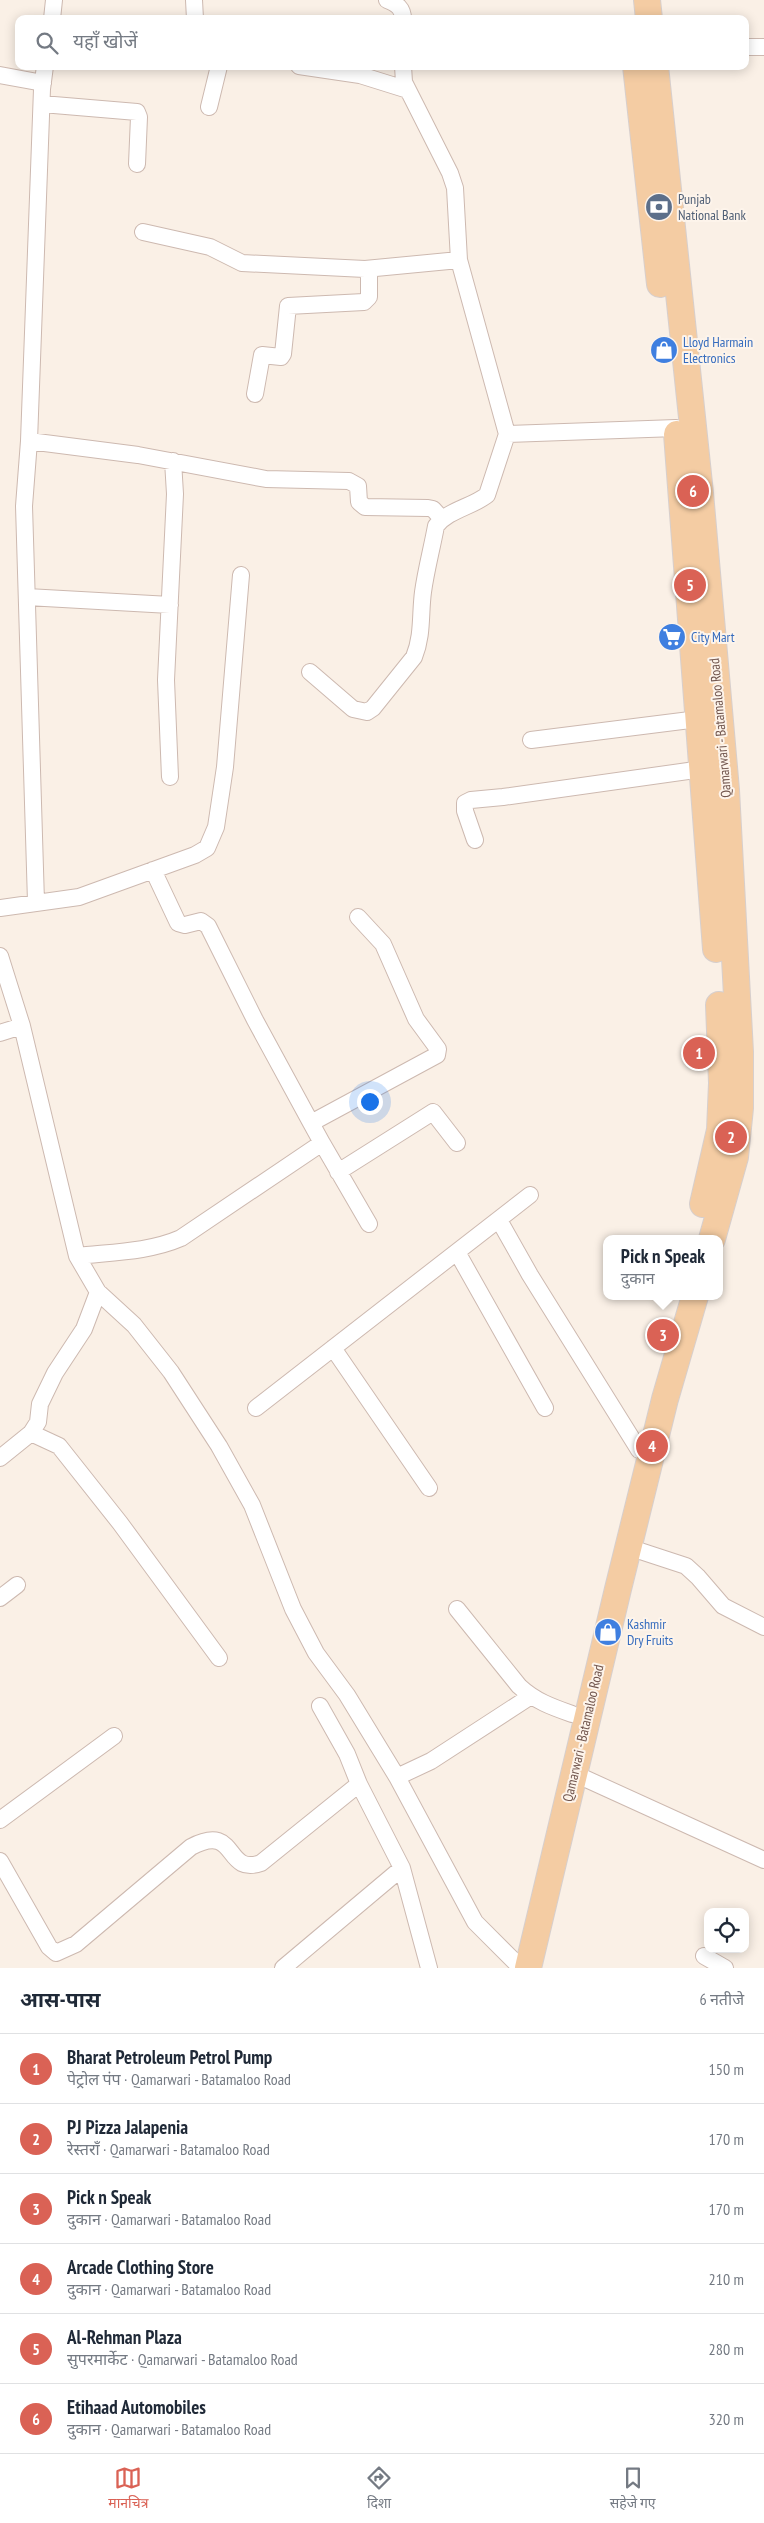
<!DOCTYPE html>
<html lang="hi">
<meta charset="utf-8">
<style>
body{margin:0;font-family:"PT Sans Narrow","Noto Sans Devanagari",sans-serif;background:#f6f6f7;color:#1f2937}
.controls{position:absolute;right:15px;bottom:15px;display:grid;overflow:hidden;border-radius:10px;box-shadow:0 2px 12px #0003}
.controls button{width:45px;height:45px;display:grid;place-items:center;padding:0;border:0;border-bottom:1px solid #e0e1e3;background:#fff;color:#1f2937;font:25px sans-serif}
.you{position:absolute;left:369px;top:1101px;width:18px;height:18px;margin:-12px;border:4px solid #fff;border-radius:50%;background:#1a73e8;box-shadow:0 0 0 8px #1a73e833}
.badge{display:grid;place-items:center;width:32px;height:32px;border-radius:50%;background:#da6255;color:#fff;font-size:16px;font-weight:700}
.pin{position:absolute;translate:-50% -50%;border:2px solid #fff;box-shadow:0 1px 5px #0006}
.popup{position:absolute;left:603px;top:1235px;width:120px;height:65px;box-sizing:border-box;display:grid;place-content:center;border-radius:10px;background:#fff;filter:drop-shadow(0 1px 4px #0005);font-size:16px;white-space:nowrap;color:#747a83}
.popup b{font-size:19px;color:#1f2937}
.popup::after{content:'';position:absolute;left:50%;top:100%;margin-left:-10px;border:10px solid transparent;border-top-color:#fff}
.list{margin:0;padding:0;list-style:none}
h2{display:flex;justify-content:space-between;align-items:center;height:65px;margin:0;padding:0 20px;font-size:21px}
h2 small{font-size:16px;font-weight:400;color:#747a83}
.list li{display:grid;grid-template-columns:32px 1fr auto;gap:15px;align-items:center;box-sizing:border-box;height:70px;padding:0 20px;border-top:1px solid #e0e1e3}
.list b{display:block;font-size:19px;white-space:nowrap}
.list p{margin:0;font-size:16px;white-space:nowrap;color:#747a83}
.list em{font-size:16px;font-style:normal;color:#747a83}
.icon{flex:none;width:28px;height:28px;fill:none;stroke:currentColor;stroke-width:2;stroke-linecap:round;stroke-linejoin:round}
.map{position:relative;flex:none;width:764px;height:1968px;overflow:hidden}
.search{position:absolute;background:#fff;box-shadow:0 2px 12px #0003;left:15px;right:15px;top:15px;height:55px;display:flex;align-items:center;gap:12px;box-sizing:border-box;padding:0 18px;border-radius:10px;color:#747a83;font-size:19px}
.sheet{height:485px;background:#fff}
nav{display:flex;justify-content:space-around;align-items:center;box-sizing:border-box;height:70px;border-top:1px solid #e0e1e3;background:#fff;font-size:14px;color:#747a83}
nav a{display:grid;justify-items:center;gap:2px}
nav .on{color:#da6255}
.map>svg:first-child{display:block}
.lines{fill:none;stroke-linecap:round;stroke-linejoin:round}
.minor-casing{stroke:#cdb9b0;stroke-width:18}
.primary-casing{stroke:#d7cfcd;stroke-width:28}
.minor{stroke:#fff;stroke-width:16}
.primary{stroke:#f4cca3;stroke-width:26}
.labels{text-anchor:middle;dominant-baseline:central;stroke-width:4;stroke-linejoin:round;paint-order:stroke}
.service-label{font-size:14px;fill:#4e5e75;stroke:#fdf4eb;text-anchor:start}
.shop-label{font-size:14px;fill:#366cbe;stroke:#fdf4eb;text-anchor:start}
.street-label{font-size:14px;fill:#71554d;stroke:#fdf4eb}
</style>
<div class="map">
<svg width="764" height="1968" viewBox="0 0 764 1968">
<rect width="100%" height="100%" fill="#faf0e6"/>
<g class="lines">
<!-- minor casing -->
<g class="minor-casing">
<path id="minor" d="M194,0L195,19
M387,0C397,4 403,8 403,19
M52,19L54,0
M745,47H764
M299,66L360,75L408,90
M0,75L43,83
M42,104L137,112L139,117L137,164
M209,107L219,66
M143,232L210,247L242,263L365,269L459,260
M255,394L262,355L281,357L283,354L288,306L364,302L369,297V269
M507,434L676,428
M29,441L138,455L266,479L349,481L358,486L359,502L365,507L428,508L433,509L442,519
M27,597L170,605
M310,672L353,709L367,712L373,708L414,657C423,635 420,614 423,592C426,570 432,548 436,526C448,510 472,507 487,495L507,434L459,260L455,188L450,173L404,82L403,66
M531,740L698,719
M170,777L166,680L175,494L173,461
M475,840L465,811V803L471,800L503,797L702,769
M153,870L178,923L185,925L201,921L208,926L255,1020L311,1123
M36,902L24,506L29,441L42,89L45,66
M0,908L79,897L195,855L207,848L216,827L225,767L241,575
M0,956L22,1026L77,1256L98,1292L84,1329L55,1373L40,1404L38,1422L31,1433L0,1458
M0,1033L22,1026
M322,1143L369,1224
M338,1172L433,1112L457,1143
M499,1220L530,1275L639,1450
M457,1252L545,1408
M77,1256C112,1252 149,1252 181,1238L322,1143L311,1123L437,1055L438,1049L416,1019L383,944L358,917
M98,1292L134,1325L171,1372L219,1446L252,1505L293,1609L316,1653L347,1695L397,1777L475,1922L517,1964
M333,1348L429,1488
M256,1408L530,1195
M31,1433L59,1446L120,1523L219,1658
M628,1547L686,1566L698,1577L723,1606L764,1627
M0,1598L17,1585
M457,1609L519,1686C535,1701 552,1707 572,1714
M320,1706L347,1754L359,1784L402,1868L429,1968
M573,1773L764,1860
M397,1777L431,1761L531,1696
M0,1820L114,1736
M0,1861L49,1947L56,1953L76,1944L191,1847C239,1822 223,1876 261,1863L359,1784
M704,1956L725,1968
M283,1968L402,1868"/>
</g>
<!-- primary casing -->
<g class="primary-casing">
<path id="primary" d="M647,0L649,19
M636,66L660,284
M655,66L700,493L726,790L740,1052V1108L735,1157L712,1239
M677,434L716,949
M703,1204L720,1130L722,1083L719,1005
M528,1968L618,1589L665,1399L695,1296"/>
</g>
<!-- minor -->
<use href="#minor" class="minor"/>
<!-- primary -->
<use href="#primary" class="primary"/>
</g>
<!-- icons -->
<defs>
<g id="bank-disc" transform="scale(1.4375)"><circle r="9.5" fill="#5c6f8a" stroke="#fdf4eb"/><path d="M-6-4H6V4H-6ZM0-2.3a2.3 2.3 0 1 0 0 4.6a2.3 2.3 0 1 0 0-4.6Z" fill="#fff"/></g>
<g id="shop-disc" transform="scale(1.4375)"><circle r="9.5" fill="#3f7fe0" stroke="#fdf4eb"/><path d="M-5-2.5h2.3a2.7 3.5 0 0 1 5.4 0H5L5.5 6h-11ZM-1.5-2.5h3a1.5 2.3 0 0 0-3 0Z" fill="#fff"/></g>
<g id="supermarket-disc" transform="scale(1.4375)"><circle r="9.5" fill="#3f7fe0" stroke="#fdf4eb"/><path d="M-6-5.5h2.5l.6 2H6L4.5 2H-2.5L-4.4-4H-6ZM-1.5 3.2a1.3 1.3 0 1 0 .1 0ZM3 3.2a1.3 1.3 0 1 0 .1 0Z" fill="#fff"/></g>
</defs>
<g fill-rule="evenodd">
<use href="#bank-disc" x="659" y="207"/>
<use href="#shop-disc" x="664" y="350"/>
<use href="#supermarket-disc" x="672" y="637"/>
<use href="#shop-disc" x="608" y="1632"/>
</g>
<g class="labels">
<!-- service labels -->
<g class="service-label">
<text x="678" y="199">Punjab<tspan x="678" dy="16">National Bank</tspan></text>
</g>
<!-- shop labels -->
<g class="shop-label">
<text x="683" y="342">Lloyd Harmain<tspan x="683" dy="16">Electronics</tspan></text>
<text x="691" y="637">City Mart</text>
<text x="627" y="1624">Kashmir<tspan x="627" dy="16">Dry Fruits</tspan></text>
</g>
<!-- street labels -->
<g class="street-label">
<text transform="translate(720 728) rotate(-95)">Qamarwari - Batamaloo Road</text>
<text transform="translate(583 1733) rotate(-77)">Qamarwari - Batamaloo Road</text>
</g>
</g>
</svg>
<div class="controls">
<button><svg class="icon" aria-label="locate" viewBox="0 0 24 24"><circle cx="12" cy="12" r="6"/><path d="M12 2v4M12 18v4M2 12h4M18 12h4"/></svg></button>
</div>
<div class="you"></div>
<div class="pin badge" style="left:699px;top:1053px">1</div>
<div class="pin badge" style="left:731px;top:1137px">2</div>
<div class="pin badge" style="left:663px;top:1335px">3</div>
<div class="popup"><b>Pick n Speak</b>दुकान</div>
<div class="pin badge" style="left:652px;top:1446px">4</div>
<div class="pin badge" style="left:690px;top:585px">5</div>
<div class="pin badge" style="left:693px;top:491px">6</div>
<div class="search"><svg class="icon" aria-label="search" viewBox="0 0 24 24"><circle cx="10" cy="10" r="6"/><path d="M15 15l6 6"/></svg>यहाँ खोजें</div>
</div>
<section class="sheet">
<h2>आस-पास<small>6 नतीजे</small></h2>
<ul class="list">
<li><span class="badge">1</span><div><b>Bharat Petroleum Petrol Pump</b><p>पेट्रोल पंप · Qamarwari - Batamaloo Road</p></div><em>150 m</em></li>
<li><span class="badge">2</span><div><b>PJ Pizza Jalapenia</b><p>रेस्तराँ · Qamarwari - Batamaloo Road</p></div><em>170 m</em></li>
<li><span class="badge">3</span><div><b>Pick n Speak</b><p>दुकान · Qamarwari - Batamaloo Road</p></div><em>170 m</em></li>
<li><span class="badge">4</span><div><b>Arcade Clothing Store</b><p>दुकान · Qamarwari - Batamaloo Road</p></div><em>210 m</em></li>
<li><span class="badge">5</span><div><b>Al-Rehman Plaza</b><p>सुपरमार्केट · Qamarwari - Batamaloo Road</p></div><em>280 m</em></li>
<li><span class="badge">6</span><div><b>Etihaad Automobiles</b><p>दुकान · Qamarwari - Batamaloo Road</p></div><em>320 m</em></li>
</ul>
</section>
<nav>
<a class="on"><svg class="icon" aria-label="map" viewBox="0 0 24 24"><path d="M3 6l6-2 6 2 6-2v14l-6 2-6-2-6 2zM9 4v14M15 6v14"/></svg>मानचित्र</a>
<a><svg class="icon" aria-label="directions" viewBox="0 0 24 24"><path d="M12 3l9 9-9 9-9-9zM9 14v-3h6M13 9l2 2-2 2"/></svg>दिशा</a>
<a><svg class="icon" aria-label="saved" viewBox="0 0 24 24"><path d="M7 4h10v16l-5-4-5 4z"/></svg>सहेजे गए</a>
</nav>
